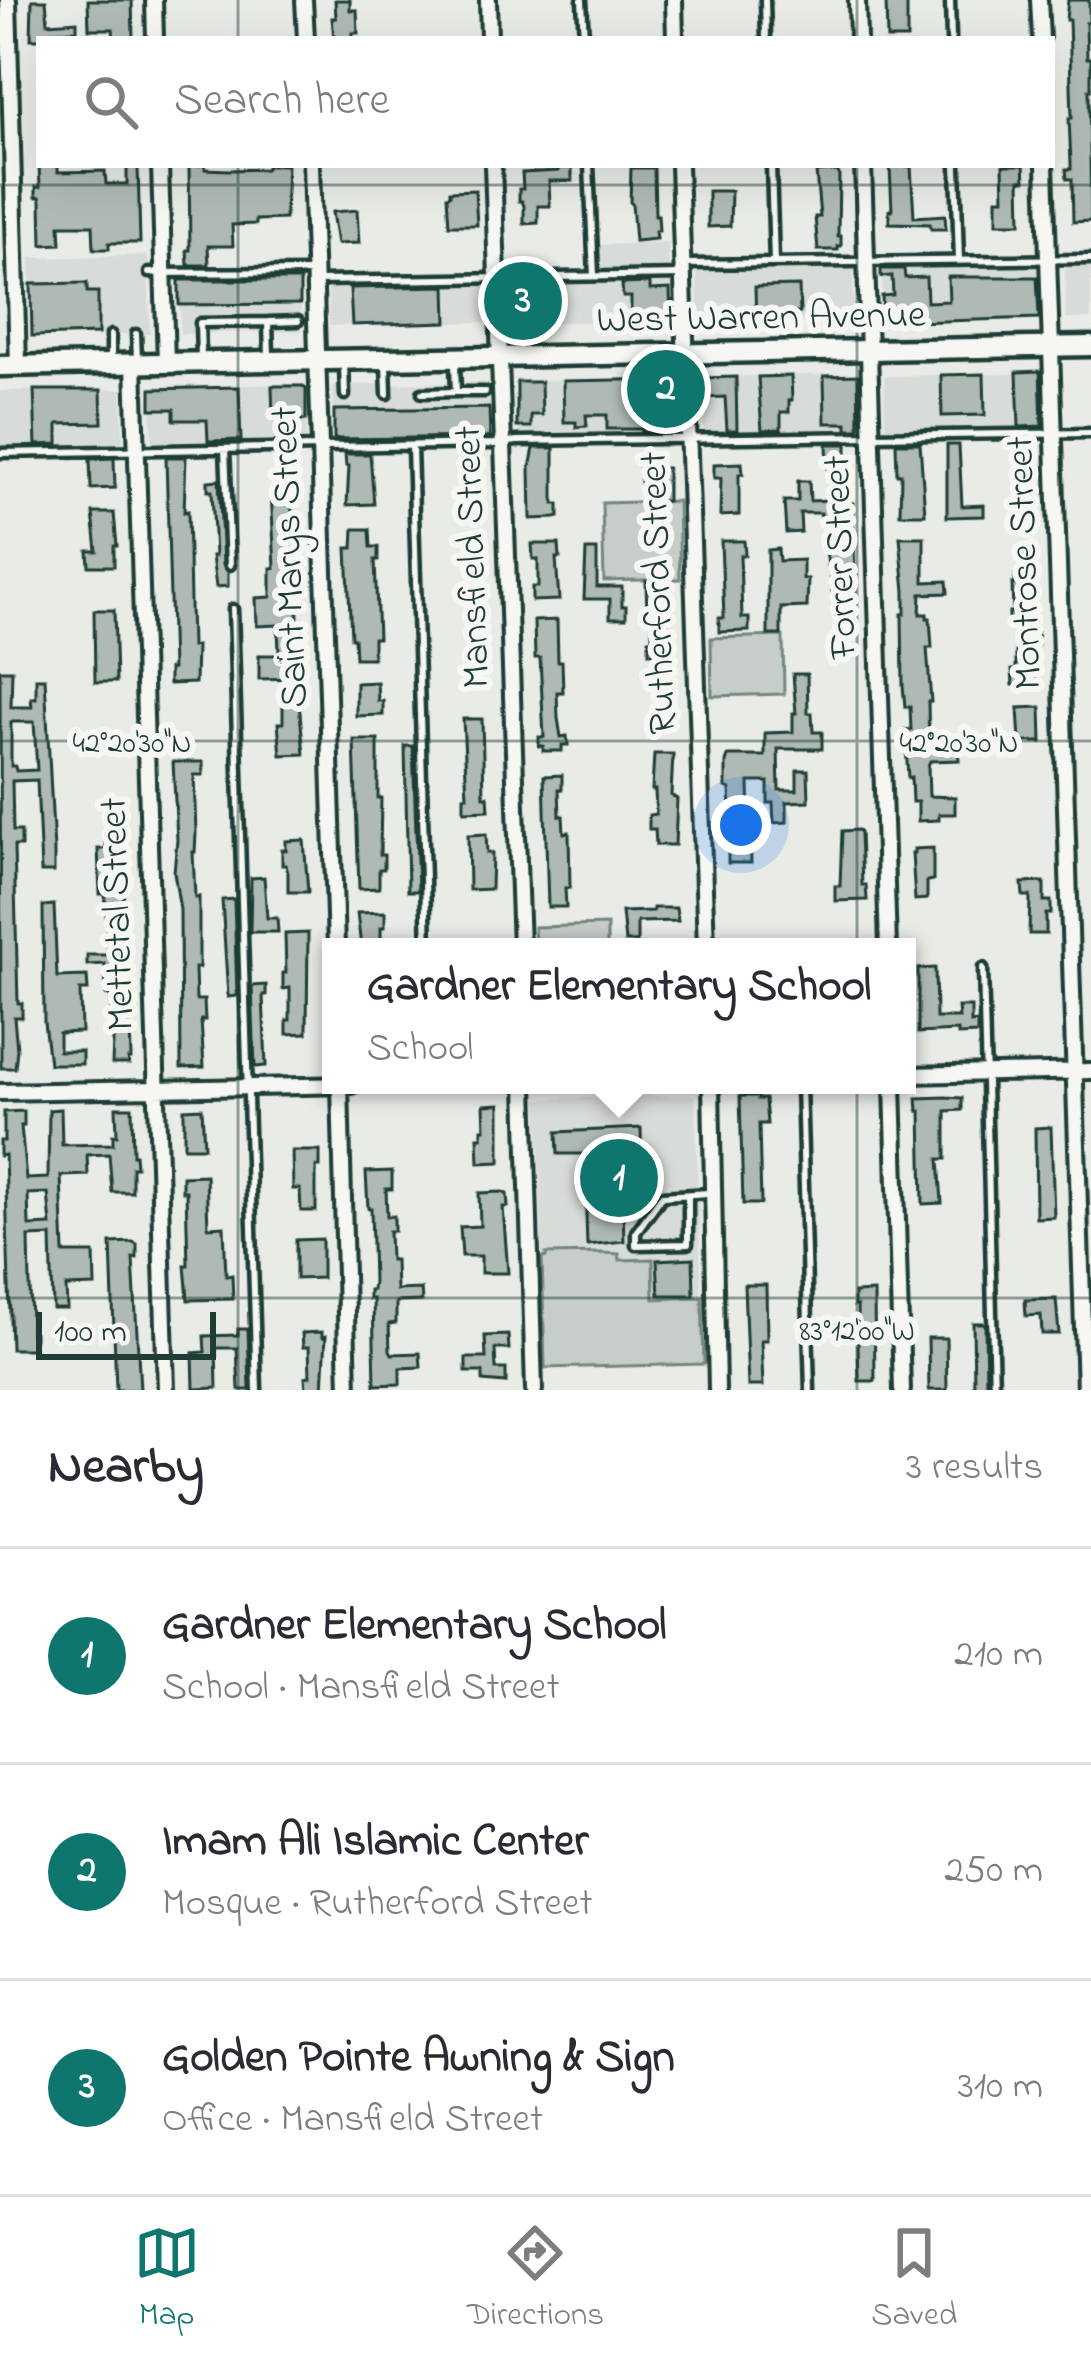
<!DOCTYPE html>
<meta charset="utf-8">
<style>
body{margin:0;font-family:"Indie Flower",sans-serif;background:#f2f2f3;color:#2b2b33}
.scale{position:absolute;left:36px;bottom:30px;width:180px;box-sizing:border-box;padding-left:12px;border:6px solid #1f3d34;border-top:0;font-size:33px;line-height:42px;white-space:nowrap;color:#1f3d34;-webkit-text-stroke:9px #f6f6f2;paint-order:stroke}
.you{position:absolute;left:741px;top:825px;width:42px;height:42px;margin:-30px;border:9px solid #fff;border-radius:50%;background:#1a73e8;box-shadow:0 0 0 18px #1a73e833}
.badge{display:grid;place-items:center;width:78px;height:78px;border-radius:50%;background:#0f766e;color:#fff;font-size:39px;font-weight:700}
.pin{position:absolute;translate:-50% -50%;border:6px solid #fff;box-shadow:0 3px 12px #0006}
.popup{position:absolute;left:322px;top:938px;width:594px;height:156px;box-sizing:border-box;display:grid;place-content:center;border-radius:0px;background:#fff;filter:drop-shadow(0 3px 9px #0005);font-size:39px;white-space:nowrap;color:#7c7c81}
.popup b{font-size:45px;color:#2b2b33}
.popup::after{content:'';position:absolute;left:50%;top:100%;margin-left:-24px;border:24px solid transparent;border-top-color:#fff}
.list{margin:0;padding:0;list-style:none}
h2{display:flex;justify-content:space-between;align-items:center;height:156px;margin:0;padding:0 48px;font-size:51px}
h2 small{font-size:39px;font-weight:400;color:#7c7c81}
.list li{display:grid;grid-template-columns:78px 1fr auto;gap:36px;align-items:center;box-sizing:border-box;height:216px;padding:0 48px;border-top:3px solid #e1e1e2}
.list b{display:block;font-size:45px;white-space:nowrap}
.list p{margin:0;font-size:39px;white-space:nowrap;color:#7c7c81}
.list em{font-size:39px;font-style:normal;color:#7c7c81}
.icon{flex:none;width:66px;height:66px;fill:none;stroke:currentColor;stroke-width:2;stroke-linecap:round;stroke-linejoin:round}
.map{position:relative;flex:none;width:1091px;height:1390px;overflow:hidden}
.search{position:absolute;background:#fff;box-shadow:0 12px 48px #0002;left:36px;right:36px;top:36px;height:132px;display:flex;align-items:center;gap:30px;box-sizing:border-box;padding:0 42px;border-radius:0px;color:#7c7c81;font-size:45px}
.sheet{height:804px;background:#fff}
nav{display:flex;justify-content:space-around;align-items:center;box-sizing:border-box;height:168px;border-top:3px solid #e1e1e2;background:#fff;font-size:33px;color:#7c7c81}
nav a{display:grid;justify-items:center;gap:6px}
nav .on{color:#0f766e}
.map>svg:first-child{display:block}
.built{fill:#d8dcd8}
.green{fill:#c7cec9;stroke:#73867e;stroke-width:3}
.building{fill:#b0bab5;stroke:#1f3d34;stroke-width:3;fill-rule:evenodd}
.lines{fill:none;stroke-linecap:round;stroke-linejoin:round}
.service-casing{stroke:#1f3d34;stroke-width:15}
.minor-casing{stroke:#1f3d34;stroke-width:22}
.secondary-casing{stroke:#1f3d34;stroke-width:27}
.service{stroke:#f6f6f2;stroke-width:6}
.minor{stroke:#f6f6f2;stroke-width:14}
.secondary{stroke:#f6f6f2;stroke-width:18}
.ticks{fill:none;stroke:#1f3d34;stroke-width:3;stroke-opacity:0.45}
.labels{text-anchor:middle;dominant-baseline:central;stroke-width:12;stroke-linejoin:round;paint-order:stroke}
.street-label{font-size:39px;fill:#1f3d34;stroke:#f6f6f2}
.ticks-label{font-size:30px;text-anchor:middle;fill:#1f3d34;stroke:#f6f6f2;stroke-width:12;stroke-linejoin:round;paint-order:stroke}
</style>
<div class="map">
<svg width="1091" height="1390" viewBox="0 0 1091 1390">
<rect width="100%" height="100%" fill="#e9ebe7"/>
<filter id="ink" filterUnits="userSpaceOnUse"><feTurbulence type="fractalNoise" baseFrequency=".00833" numOctaves="2"/><feDisplacementMap in="SourceGraphic" scale="24" xChannelSelector="R" yChannelSelector="G"/><feConvolveMatrix kernelMatrix="1 2 1 2 8 2 1 2 1" color-interpolation-filters="sRGB"/></filter>
<g filter="url(#ink)">
<!-- built -->
<path class="built" d="M668,242L669,269L599,272L598,245Z
M148,255L150,334L32,337L30,258Z
M1091,262V319H1066L1065,263Z
M1038,263L1039,319L883,323L882,267Z
M853,267L854,320L698,324L697,271Z
M300,274L301,331L180,334L179,277Z
M671,278L672,319L514,324L513,283Z
M485,281L486,322L329,326L328,284Z
M1040,373L1041,429L885,432L884,376Z
M858,374L859,433L704,435L703,377Z
M674,378L675,435L519,438L518,381Z
M489,382L490,438L334,441L333,385Z
M306,384L307,444L152,447L151,386Z
M122,389L123,446L0,448V391Z
M695,1095L704,1364L545,1368L538,1099Z"/>
<!-- green -->
<path class="green" d="M678,501L680,579L604,581L602,503Z
M783,636L784,694L712,696L711,638Z
M607,925V947H535L534,927Z
M602,1253L619,1254L620,1260L653,1259L654,1299L702,1297L704,1364L545,1368L542,1258L546,1257V1254Z"/>
<!-- building -->
<path class="building" d="M32,0H46L48,23L77,21V30L52,31V39H31Z
M88,0H132L133,39H114L113,29H89Z
M335,0H350V10H357L358,33H353V39H334L332,18H336Z
M886,0H907V39H887Z
M1068,0H1089V23H1086L1087,58H1091V90H1089L1091,221L1073,222L1072,179H1067L1066,169H1071V163L1069,118H1072L1069,20H1066Z
M39,165H58V172L105,171L106,184H127V165H138L140,243H109V249H94L93,225H60L61,244L42,245L41,201L40,197H36V187H40Z
M189,165H205V169L229,170L265,169L268,165H287L285,219L256,220V224L232,225L233,246H208L209,265H188L187,250H190Z
M1003,165H1024L1025,180H1020L1021,223H997V198H1004Z
M911,166L914,217L945,215L946,229H931L930,224L889,223V210H892L890,167Z
M558,168H572V181H549L550,206H538V223L524,224V206L522,201H519V189H523L522,173L558,171Z
M631,168H654L655,215H658L659,231H655L656,239L635,241L632,204L630,202Z
M837,171L839,174L838,236H841V246H838V250H818L815,217H820L816,172Z
M475,190L477,225H449L447,196L450,195V191Z
M708,191H731L730,226L708,227Z
M357,210L359,243L337,244L332,212Z
M881,269H904L905,278L926,277L927,302L949,301L948,277H1037L1039,318L883,323L882,296L893,295L892,276L881,277Z
M179,280H300V304L179,305Z
M87,283V292H98V334L32,336L31,284Z
M650,283V290L670,289L671,318L631,319V297H623L622,284Z
M513,285H535L536,322L514,323Z
M446,286L447,322L352,325L350,288Z
M799,286L800,313H778V321L756,322L755,287Z
M1040,371L1042,426L1019,427L1017,372Z
M984,374L985,415L942,416L941,375Z
M858,375L859,429H847V423H825L824,376Z
M791,376L792,400H789V412H781V429L762,430L758,377Z
M736,377L737,430H727L725,397L702,398V378Z
M670,379L675,383L676,424L652,425V432H642V429H607V415H586L587,426L576,427V422H564L563,381Z
M517,382H541L542,415H531V427H517Z
M272,386H302L306,389V420H273Z
M239,387L241,440L208,441L207,420H174V409H151V389Z
M34,390H101L102,423L58,424V444L36,445Z
M489,408L490,437L334,439V410Z
M896,443H920L925,514H900L901,474H897Z
M827,444H847V488H849V503H853L856,614H834L830,566H828L826,549V518H821V513H800L801,532L786,533L784,501H798V481H809L810,501L829,500Z
M947,445H959L962,506L984,505V516L947,517Z
M534,448H554V504H559V517L555,518L531,519L530,468Z
M345,454H370L374,504L347,505L349,466H346Z
M166,457H186L184,512L188,511L191,647L196,646L195,683L169,684V669H172Z
M114,458L115,488L91,489L90,459Z
M742,463L743,474H739V515L720,516L721,478H714V464Z
M640,468H667V501H642Z
M219,480L223,565L228,572V586L216,587L212,556H215L212,491H208V481Z
M291,490L296,607H298L297,678L259,679V655H279L278,625L257,626L256,598L271,597V568H275L271,491Z
M93,513H114L117,546H114V566H89L88,551H97Z
M354,529H370L371,547H378V560H375L378,638H373V658H355L354,638H351L347,548H353Z
M900,537H924V582L947,581L948,593L921,594L920,614H927V618H930L932,648H927L931,702H928L929,750L958,749L959,760L930,761L928,766L929,796L955,797V814H939V820L918,821V802H912L911,777L908,778L905,730H911L910,707H905L903,686L902,614H905V591Z
M721,541H744L745,555H740L742,618H749V631L719,632V618H724Z
M532,544H559L560,558H556L559,600L532,601V587H538V559H533Z
M778,549L779,561L803,560V579H808L807,607L781,608V635H768V550Z
M586,550H597V587H622V606H626V618H610V599H584Z
M1032,574L1034,630L1037,632L1038,645H1035L1036,684L1013,685L1012,670H1016V652H1018V627H1009V612H1013L1012,584H1015V575Z
M646,581H670L672,614H668L669,639H673V652L649,653V639H652V614H647Z
M94,610H114L116,682H95Z
M557,620L558,661H562L563,692H557L558,718L561,737L567,736L568,745H562V751H543V746H539V737H544L540,658H535L534,621Z
M0,670H12L11,707H32L31,698H36V678H45L54,851V872H41L37,780L12,781L13,831H21V846H14L18,1003H22V1017H14L17,1049L15,1068H1ZM11,722H34L37,770L16,771L15,766H11Z
M793,674H807L808,713H812L813,732H822V749H778L779,790H797V770H808L809,801L787,802V822L774,823L773,803H768V782H749L751,863H728V850H731L726,814L731,813L730,789L726,787V762L728,756H765V733L793,732V713H796Z
M377,682L378,701H383V715L356,716V683Z
M283,703H299L304,754L281,755L278,723H283Z
M1041,707L1042,742H1020L1018,708Z
M463,719H482L484,796H488L489,810L464,811V796H467Z
M354,740H378V798H381L380,855H384V869H379V888L359,889Z
M405,746H413L418,891H408Z
M654,754H673L671,795L677,799L675,845H656L655,829H649V815L656,814L655,790H652Z
M173,762H203V775H194L196,833L195,852H193L195,898L199,897V968H195L196,1000H204L205,1020H201L204,1067L181,1068L180,910L174,872L177,840Z
M562,775V789H559L560,816H563L564,833L569,832L570,888H565L566,907H548L544,776Z
M858,830L860,833L862,885H866L867,900L835,901V886H840L842,831Z
M486,834L487,853H492L491,889L469,890L468,835Z
M304,840L308,892H288V873L286,865H282V850H286V841Z
M105,841H122L126,981H129V994L126,995L127,1026H130L131,1059H128L129,1064H112L114,1018H111V995H106L105,964L87,965V955H108L105,894H100L98,849H106Z
M933,848V880L927,881V899L915,900L912,853H914V849Z
M264,877L267,918H277L278,932H250L251,878Z
M1044,882V901H1051V914H1046V934H1029L1030,896H1023L1022,883Z
M234,899L237,996L228,997L222,900Z
M54,905L57,977L87,976L88,990H80L81,1032L59,1033V1051H82V1064H49L44,1022L43,906Z
M653,908H676L678,921L637,922V942H625L622,912L653,911Z
M385,912V927H381V946L361,947L357,913Z
M308,933L307,1033L287,1034V1020H290V988L283,989V973H286L285,934Z
M935,968L936,1018H959L958,1007H971V1023L977,1022V1034L958,1035V1031L918,1033V969Z
M266,985V995H263L266,1066L255,1067L252,986Z
M740,1096H758V1099H765L767,1124H759L761,1204H743Z
M945,1097L962,1098V1110L946,1111V1159H939L942,1203L923,1204L921,1111H918L917,1098Z
M500,1104V1162L479,1163L478,1137H482V1129H485L484,1105Z
M116,1107H132L133,1155H135L136,1167H132V1192H112L109,1154L87,1155L88,1175L61,1176L64,1253H94L95,1286L66,1287L67,1309H53L51,1236L29,1237L31,1333H34V1349H11L5,1155L0,1156V1141H4V1112L24,1111V1126H21L26,1179L48,1178L49,1110L61,1109L62,1145L113,1144V1135H117ZM48,1193L51,1225L29,1226L28,1194Z
M202,1108L204,1147H184V1109Z
M1051,1127L1054,1217L1036,1218L1035,1128Z
M641,1128L642,1171L622,1172L624,1241L587,1245L584,1154H558L557,1132Z
M292,1151H320V1167H316V1211H301L300,1189H293Z
M392,1171V1189H386L387,1216H394V1231H389L390,1260H395L396,1290L421,1289L422,1301L396,1302V1323L389,1324L390,1350L392,1354L420,1353L421,1367L400,1368V1384L375,1385L373,1299H369V1290H372L373,1282L371,1208H368L366,1172Z
M206,1175L208,1227L224,1226L226,1276L232,1275L233,1299L188,1300L185,1265H188L186,1191H182V1176Z
M502,1192L507,1194L508,1207H503L508,1273H481V1256H462L460,1227L480,1226L479,1193Z
M322,1239V1278L296,1279V1240Z
M133,1242L137,1244V1258H133L140,1390H116L111,1243Z
M693,1258L694,1295H659L657,1260Z
M744,1285H766L767,1340H761L763,1386H748Z
M874,1292L875,1381H859L857,1306H854V1293Z
M1056,1299L1059,1334H1042L1041,1315L1026,1316L1025,1300Z
M973,1323H985L986,1388H974Z
M238,1329H248L250,1390H239L237,1348H216L217,1388L194,1389L193,1353L205,1352L204,1336L238,1335Z
M322,1332V1337L326,1336L323,1390H306L305,1377L310,1376L309,1347H303L302,1333Z
M508,1335L509,1349H495L496,1369H506V1383L483,1381V1372H466V1358H486L485,1336Z
M928,1338H946L947,1390H929Z"/>
<g class="lines">
<!-- service casing -->
<g class="service-casing">
<path id="service" d="M582,0L584,39
M765,0L766,39
M950,0L951,39
M589,165L594,276
M771,165L774,263
M956,165L959,261
M686,264L1091,259
M149,273L311,272
M318,281L683,275
M268,322L298,321
M136,334L137,360
M111,335V361
M201,358L200,323L268,322L269,356
M386,362L387,394
M344,363L345,395
M456,392H485
M422,393L456,392L455,364
M412,447L427,947
M225,449L230,565
M0,453L494,444L517,441L1091,433
M233,609L257,1390
M983,968L994,1390
M801,1085L810,1390
M688,1195V1244L636,1245V1232L662,1196L709,1193"/>
</g>
<!-- minor casing -->
<g class="minor-casing">
<path id="minor" d="M8,0L18,366
M154,0L155,39
M304,0L306,39
M488,0L489,39
M674,0L675,39
M857,0L858,39
M1039,0L1041,39
M160,165L166,363
M311,165L336,947
M493,165L521,947
M679,165L706,947
M863,165L888,947
M1045,165L1085,1390
M134,363L166,1390
M907,1075L1091,1071
M340,1085L348,1390
M525,1085L534,1390
M711,1085L717,1390
M893,1085L902,1390
M0,1092L352,1085"/>
</g>
<!-- secondary casing -->
<g class="secondary-casing">
<path id="secondary" d="M0,366L1091,346"/>
</g>
<!-- service -->
<use href="#service" class="service"/>
<!-- minor -->
<use href="#minor" class="minor"/>
<!-- secondary -->
<use href="#secondary" class="secondary"/>
</g>
</g>
<!-- ticks -->
<path class="ticks" d="M238,0V39M857,0V39M238,165V1390M857,165V1390M0,185H1091M0,741H1091M0,1298H1091"/>
<g class="labels">
<!-- street labels -->
<g class="street-label">
<text transform="translate(761 319) rotate(-1)">West Warren Avenue</text>
<text transform="translate(291 557) rotate(-92)">Saint Marys Street</text>
<text transform="translate(474 557) rotate(-92)">Mansfield Street</text>
<text transform="translate(842 557) rotate(-92)">Forrer Street</text>
<text transform="translate(1026 563) rotate(-92)">Montrose Street</text>
<text transform="translate(660 593) rotate(-92)">Rutherford Street</text>
<text transform="translate(119 914) rotate(-92)">Mettetal Street</text>
</g>
</g>
<g class="ticks-label">
<text x="132" y="752">42°20'30"N</text>
<text x="959" y="752">42°20'30"N</text>
<text x="857" y="1340">83°12'00"W</text>
</g>
</svg>
<div class="scale">100 m</div>
<div class="you"></div>
<div class="pin badge" style="left:619px;top:1178px">1</div>
<div class="popup"><b>Gardner Elementary School</b>School</div>
<div class="pin badge" style="left:666px;top:389px">2</div>
<div class="pin badge" style="left:523px;top:301px">3</div>
<div class="search"><svg class="icon" aria-label="search" viewBox="0 0 24 24"><circle cx="10" cy="10" r="6"/><path d="M15 15l6 6"/></svg>Search here</div>
</div>
<section class="sheet">
<h2>Nearby<small>3 results</small></h2>
<ul class="list">
<li><span class="badge">1</span><div><b>Gardner Elementary School</b><p>School · Mansfield Street</p></div><em>210 m</em></li>
<li><span class="badge">2</span><div><b>Imam Ali Islamic Center</b><p>Mosque · Rutherford Street</p></div><em>250 m</em></li>
<li><span class="badge">3</span><div><b>Golden Pointe Awning &amp; Sign</b><p>Office · Mansfield Street</p></div><em>310 m</em></li>
</ul>
</section>
<nav>
<a class="on"><svg class="icon" aria-label="map" viewBox="0 0 24 24"><path d="M3 6l6-2 6 2 6-2v14l-6 2-6-2-6 2zM9 4v14M15 6v14"/></svg>Map</a>
<a><svg class="icon" aria-label="directions" viewBox="0 0 24 24"><path d="M12 3l9 9-9 9-9-9zM9 14v-3h6M13 9l2 2-2 2"/></svg>Directions</a>
<a><svg class="icon" aria-label="saved" viewBox="0 0 24 24"><path d="M7 4h10v16l-5-4-5 4z"/></svg>Saved</a>
</nav>
